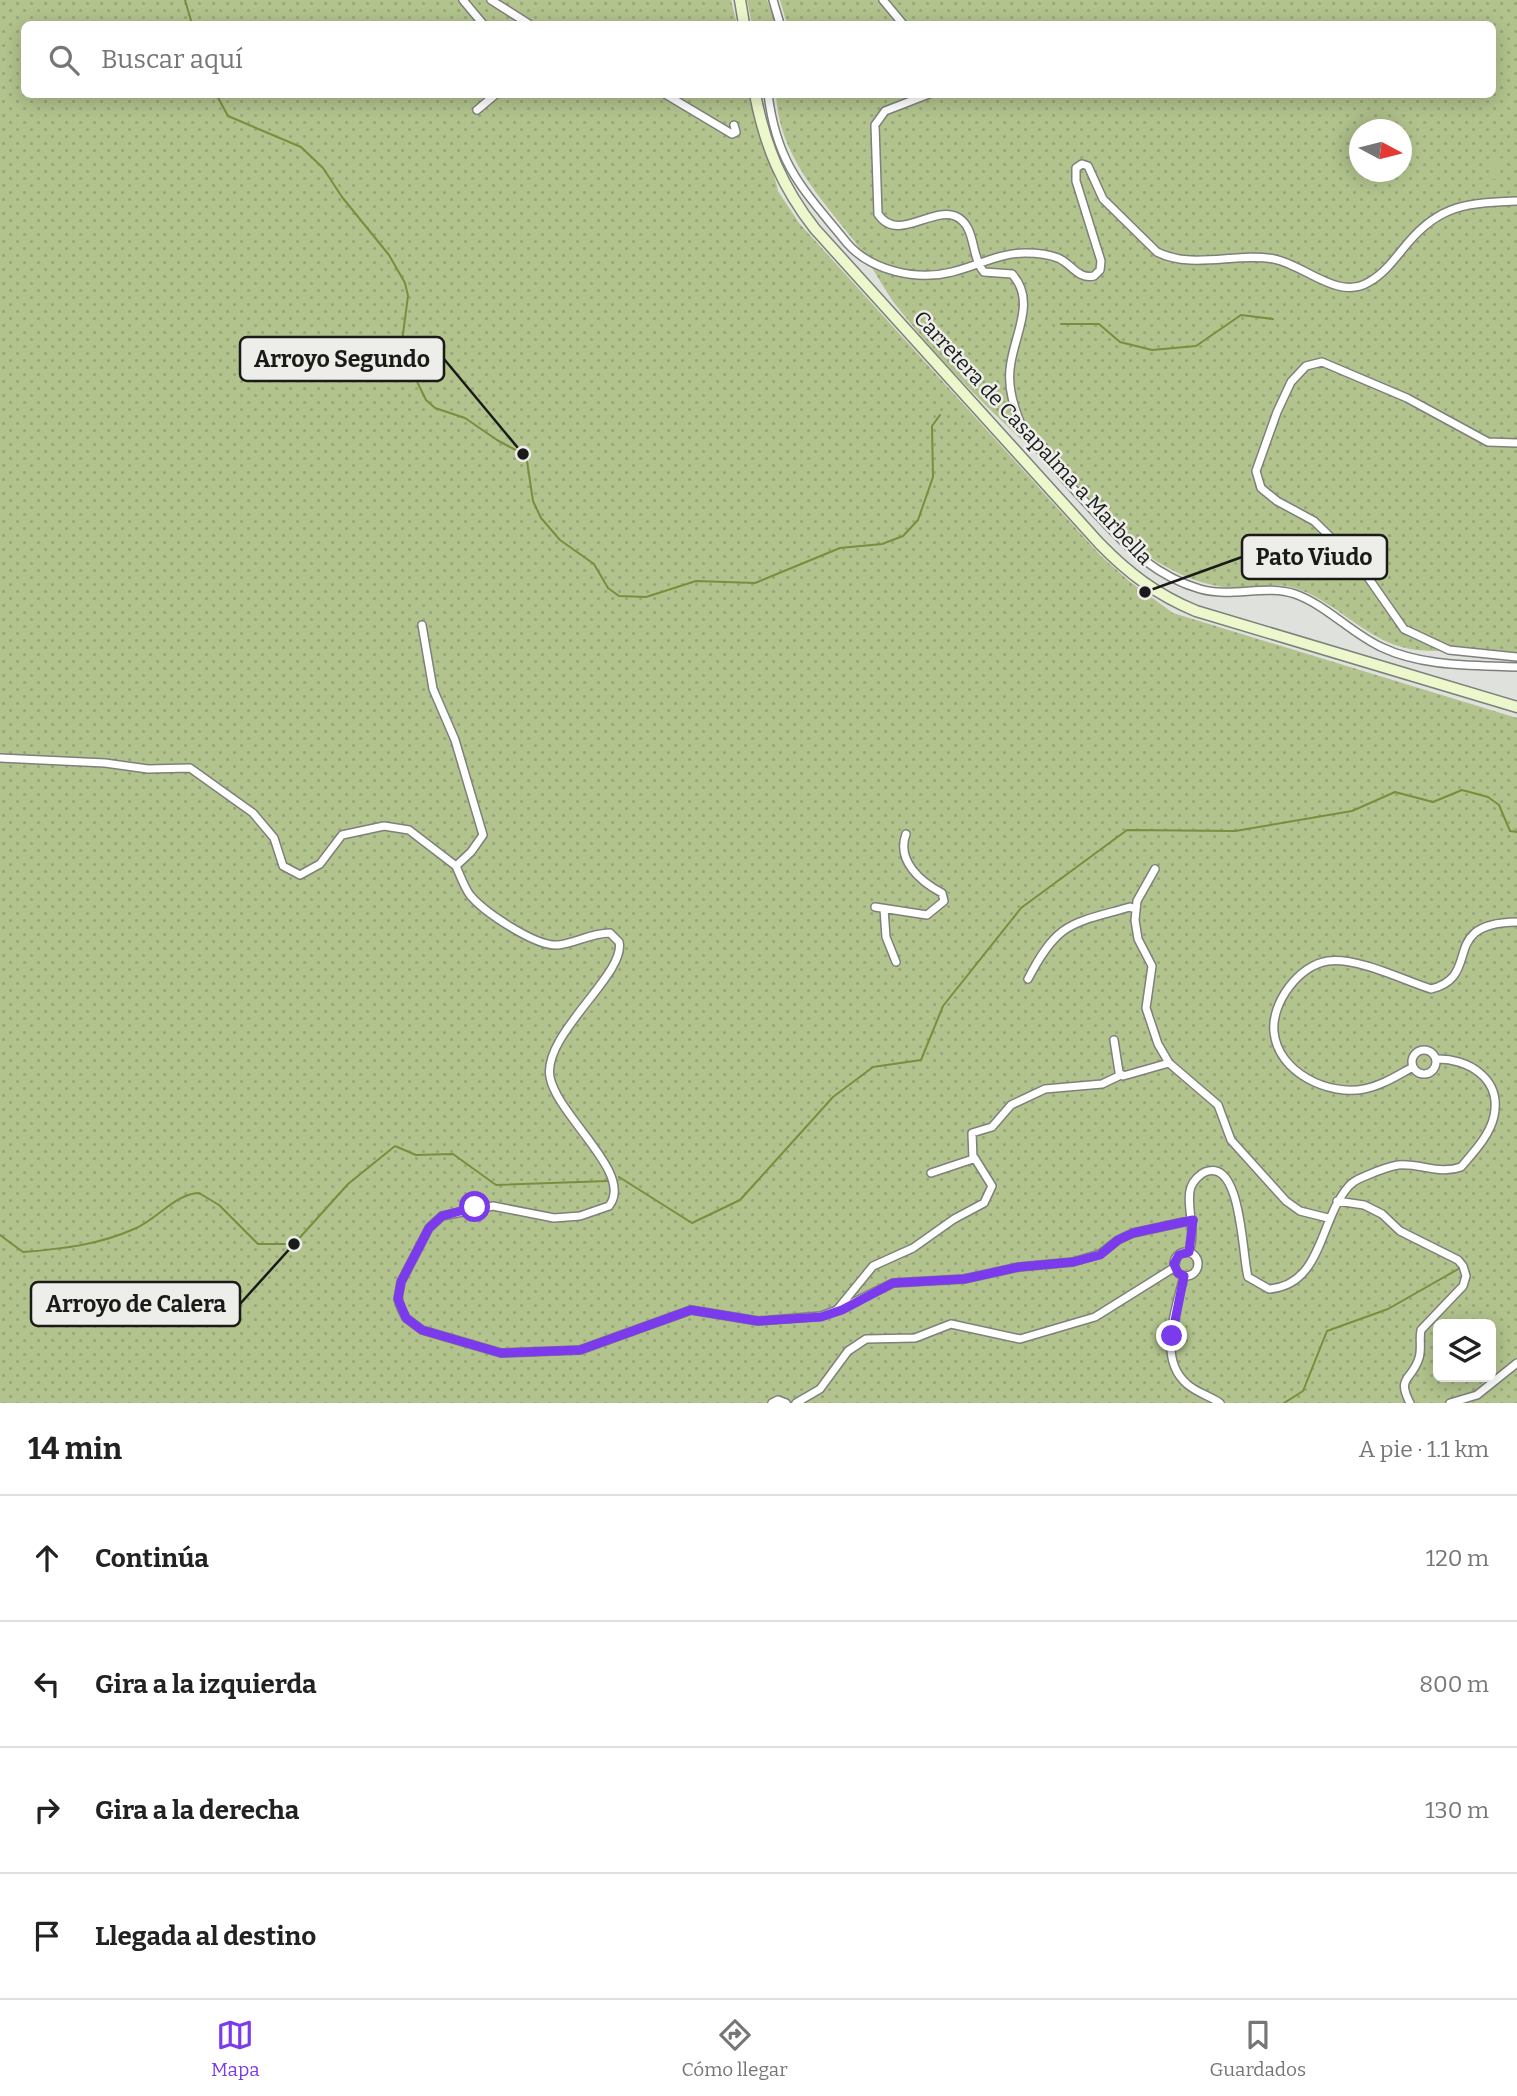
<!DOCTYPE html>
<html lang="es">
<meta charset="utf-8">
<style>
body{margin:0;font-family:Bitter,serif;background:#f2f2f2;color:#222}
.controls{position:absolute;right:21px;bottom:21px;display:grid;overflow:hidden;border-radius:10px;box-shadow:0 4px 18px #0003}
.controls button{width:63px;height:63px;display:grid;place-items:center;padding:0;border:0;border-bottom:2px solid #e0e0e0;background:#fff;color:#222;font:35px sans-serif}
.compass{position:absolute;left:1349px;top:119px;width:63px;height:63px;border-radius:50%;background:#fff;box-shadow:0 4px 18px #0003;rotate:97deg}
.stop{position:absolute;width:21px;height:21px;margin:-16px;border:5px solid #7c3aed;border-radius:50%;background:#fff}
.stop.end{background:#7c3aed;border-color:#fff;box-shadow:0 2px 7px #0008}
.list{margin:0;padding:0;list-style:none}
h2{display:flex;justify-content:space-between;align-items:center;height:91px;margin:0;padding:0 28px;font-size:30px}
h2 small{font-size:23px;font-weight:400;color:#767676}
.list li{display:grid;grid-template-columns:46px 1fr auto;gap:21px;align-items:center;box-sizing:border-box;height:126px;padding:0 28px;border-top:2px solid #e0e0e0}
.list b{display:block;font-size:26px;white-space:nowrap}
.list em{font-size:23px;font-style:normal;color:#767676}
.icon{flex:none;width:38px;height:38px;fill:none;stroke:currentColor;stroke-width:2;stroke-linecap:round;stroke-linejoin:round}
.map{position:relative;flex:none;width:1517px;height:1403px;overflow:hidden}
.search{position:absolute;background:#fff;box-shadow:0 4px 18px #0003;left:21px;right:21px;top:21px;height:77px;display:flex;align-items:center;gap:18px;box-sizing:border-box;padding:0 24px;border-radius:10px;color:#767676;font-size:26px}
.sheet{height:595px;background:#fff}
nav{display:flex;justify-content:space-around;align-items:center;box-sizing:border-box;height:98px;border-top:2px solid #e0e0e0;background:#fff;font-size:19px;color:#767676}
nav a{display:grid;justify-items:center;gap:4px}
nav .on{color:#7c3aed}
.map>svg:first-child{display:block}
.grass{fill:url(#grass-dots);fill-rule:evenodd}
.garden{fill:#b2c38d}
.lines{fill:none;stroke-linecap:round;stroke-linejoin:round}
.stream{stroke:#798f3e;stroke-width:2}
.minor-casing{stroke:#7e807c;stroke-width:10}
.secondary-casing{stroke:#7e807c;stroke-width:13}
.minor{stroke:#fff;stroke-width:7}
.secondary{stroke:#ecf7cb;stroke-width:10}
.route{stroke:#7c3aed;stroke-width:9}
.labels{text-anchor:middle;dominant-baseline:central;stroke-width:5;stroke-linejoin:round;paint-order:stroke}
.street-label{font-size:21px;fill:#1a1a19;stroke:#edeeea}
.leader{fill:none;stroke:#1a1a19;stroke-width:2.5}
.callout-dot{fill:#1a1a19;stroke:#edeeea;stroke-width:2.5}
.callout{fill:#edeeea;stroke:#1a1a19;stroke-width:2.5}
.callout-label{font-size:23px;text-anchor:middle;font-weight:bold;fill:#1a1a19}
</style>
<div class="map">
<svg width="1517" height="1403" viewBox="0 0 1517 1403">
<defs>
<pattern id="grass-dots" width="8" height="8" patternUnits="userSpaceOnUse" patternTransform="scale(1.75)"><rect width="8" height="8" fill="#b2c38d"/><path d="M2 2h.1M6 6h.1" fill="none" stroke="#98a779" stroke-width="1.8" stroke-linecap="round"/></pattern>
</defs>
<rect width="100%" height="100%" fill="#dfe1dd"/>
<!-- grass -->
<path class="grass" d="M0,0H731L737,24H24V94L754,95L778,191L799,223L1101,556L1129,581L1173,613L1517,718V1403H0ZM1438,1324H1491V1377H1438Z
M747,0H767L774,16V24H752Z
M780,0H1517V653C1481,645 1445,655 1410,649C1365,641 1334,598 1291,587C1271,582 1252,590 1232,588C1204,586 1176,574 1153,559C1066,479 972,402 899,309C882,288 871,263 855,242C820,197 779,155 776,95L1492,94V24H787ZM1360,130H1402V172H1360Z"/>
<!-- garden -->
<path class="garden" d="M1494,156L1504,159L1498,180L1487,177Z"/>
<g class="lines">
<!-- stream -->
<path class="stream" d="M185,0L192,24
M216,94L228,116L301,147L323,168L342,197L389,255L405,283L408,296L401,349L426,400L435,408L465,418L497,440L523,454L527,461L533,501L541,518L560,540L594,564L608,588L619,596L646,597L696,581L755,583L840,548L882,544L903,536L918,520L933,477L932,426L940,415
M1061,324H1099L1120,342L1152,350L1196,346L1241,315L1273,319
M619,1177L692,1223L740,1200L833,1097L873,1067L921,1060L943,1006L1021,908L1127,830L1235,831L1352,811L1395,792L1433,802L1462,790L1488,797L1499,805L1510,831L1517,832
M0,1235L23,1252C62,1249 98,1245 134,1229C157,1220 174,1194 199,1193L219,1205L258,1244H294L348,1184L395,1146L416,1155L453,1154L496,1185L608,1181
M1284,1403L1303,1391L1327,1331L1388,1309L1460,1268"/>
<!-- minor casing -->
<g class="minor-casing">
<path id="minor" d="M463,0L483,24
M491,0L529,24
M773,0L780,24
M883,0L903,24
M665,94L732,134L736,132L734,125
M768,94C777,166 804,190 847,243C871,271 917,281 952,272C977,266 999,253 1025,253C1036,253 1048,254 1058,258C1071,263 1078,280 1094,276L1100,270L1101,261L1076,181V168L1082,164L1088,166L1103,199L1157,252C1193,270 1236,252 1274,259C1305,265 1338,301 1369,282C1385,273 1396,257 1407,244C1440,204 1468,203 1517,201
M929,94L885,111L875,125L878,214C897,243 931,207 955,216C977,225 970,257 984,272L1012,274C1038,302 1012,338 1010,370C1008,388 1013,405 1020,422C1028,442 1123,545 1144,560C1161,573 1179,583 1200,589C1232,598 1266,584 1295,594C1326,605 1351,633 1381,647C1423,667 1472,665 1517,667
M477,110L496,94
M1517,443L1488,442L1407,398L1322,362L1306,366L1291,382L1277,412L1256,471L1261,488L1277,501L1314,521L1360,566L1404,629L1449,650L1517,657
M0,758L105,763L148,769L190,768L253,813L274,838L283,866L300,875L320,864L342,835L384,826L409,830L456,866L471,852L483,835L455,740L433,689L422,625
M456,866C460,875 464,887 470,895C484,912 536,947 558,945C576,943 591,933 610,933L619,942C627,973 542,1035 550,1077C557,1116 635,1174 609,1206L580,1216L554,1218L493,1206L442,1216L429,1228L401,1282L398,1299L401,1308L406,1318L422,1330L501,1353L580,1350L691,1310L758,1321L821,1316L837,1310L873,1266L913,1248L954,1219L984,1203L992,1186L974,1157
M1155,869L1137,901L1135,920L1138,939L1152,966L1146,1008L1158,1044L1169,1063L1218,1105L1231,1140L1286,1201L1300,1211L1328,1218
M875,907L927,915L944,901L942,893C921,882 896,861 906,834
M884,909L886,937L896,962
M1028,979C1058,921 1071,924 1130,907L1135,909
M1114,1040L1119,1072L1123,1076L1169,1063
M1412 1062a12 12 0 1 1 24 0a12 12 0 1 1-24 0Z
M1413,1067C1398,1075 1381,1086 1364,1089C1329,1096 1278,1073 1274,1032C1271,1003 1299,965 1328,961C1357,957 1403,980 1431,989C1484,976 1437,923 1517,922
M931,1173L973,1159L972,1133L992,1127L1011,1105L1045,1089L1102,1084L1121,1075
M1337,1201L1364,1205L1382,1214L1400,1231L1458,1260L1463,1266L1466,1276L1463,1286L1421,1330C1419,1339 1422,1349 1419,1358C1412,1381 1396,1376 1410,1403
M1174 1264a12 12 0 1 1 24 0a12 12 0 1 1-24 0Z
M1189,1252C1197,1230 1185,1203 1191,1187C1193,1181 1200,1174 1205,1172C1242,1157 1242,1256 1248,1277L1269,1289C1323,1285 1319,1219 1349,1186C1354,1180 1361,1178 1368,1175C1377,1171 1388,1167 1398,1165C1421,1163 1439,1175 1461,1167C1474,1152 1490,1135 1494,1116C1502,1078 1467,1058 1436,1059
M1184,1276C1176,1308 1157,1359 1187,1384C1197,1393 1210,1396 1220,1403
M838,1310L893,1283L964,1279L1019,1267L1073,1262L1100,1254L1118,1240L1133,1233L1193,1220
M772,1403L778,1400L786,1403
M796,1403L820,1389L848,1351L866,1339L915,1338L951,1324L1020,1339L1095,1317L1175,1267
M1450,1403L1477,1395L1517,1363"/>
</g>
<!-- secondary casing -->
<g class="secondary-casing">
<path id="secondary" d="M740,0L744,24
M755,94C765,146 782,187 815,229L1099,543C1128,573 1157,595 1196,611L1517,707"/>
</g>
<!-- minor -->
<use href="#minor" class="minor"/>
<!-- secondary -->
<use href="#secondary" class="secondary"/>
</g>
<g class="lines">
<!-- route -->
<path class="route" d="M475,1207L442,1216L429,1228L401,1282L398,1299L406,1318L422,1330L501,1353L580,1350L691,1310L758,1321L821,1317L842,1310L893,1283L964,1279L1019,1267L1073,1262L1100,1255L1118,1240L1133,1233L1193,1220L1189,1252L1179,1255L1174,1264L1178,1273L1184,1276L1172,1336"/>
</g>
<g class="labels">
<!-- street labels -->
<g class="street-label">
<text transform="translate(1033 438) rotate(47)">Carretera de Casapalma a Marbella</text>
</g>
</g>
<!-- callouts -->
<path class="leader" d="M523 454L444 359M1145 592L1242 557M294 1244L240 1304"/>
<g class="callout-dot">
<circle cx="523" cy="454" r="7"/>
<circle cx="1145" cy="592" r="7"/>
<circle cx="294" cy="1244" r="7"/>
</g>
<g class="callout">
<rect x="240" y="337" width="204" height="44" rx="7"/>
<rect x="1242" y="535" width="145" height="44" rx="7"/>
<rect x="31" y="1282" width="209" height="44" rx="7"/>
</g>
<g class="callout-label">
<text x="342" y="367">Arroyo Segundo</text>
<text x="1314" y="565">Pato Viudo</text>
<text x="136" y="1312">Arroyo de Calera</text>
</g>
</svg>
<div class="controls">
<button><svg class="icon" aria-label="layers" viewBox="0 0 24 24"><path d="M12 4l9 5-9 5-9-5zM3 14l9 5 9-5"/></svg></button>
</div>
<svg class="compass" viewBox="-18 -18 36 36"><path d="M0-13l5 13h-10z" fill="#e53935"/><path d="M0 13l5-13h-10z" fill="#767676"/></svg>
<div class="stop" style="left:475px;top:1207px"></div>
<div class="stop end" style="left:1172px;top:1336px"></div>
<div class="search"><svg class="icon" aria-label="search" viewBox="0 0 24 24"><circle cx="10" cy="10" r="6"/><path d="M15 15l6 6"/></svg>Buscar aquí</div>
</div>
<section class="sheet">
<h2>14 min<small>A pie · 1.1 km</small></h2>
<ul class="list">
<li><svg class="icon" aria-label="ahead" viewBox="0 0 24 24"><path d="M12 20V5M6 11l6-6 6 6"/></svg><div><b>Continúa</b></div><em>120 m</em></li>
<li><svg class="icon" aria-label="left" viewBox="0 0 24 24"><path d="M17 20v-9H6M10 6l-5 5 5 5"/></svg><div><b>Gira a la izquierda</b></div><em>800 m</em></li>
<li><svg class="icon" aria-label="right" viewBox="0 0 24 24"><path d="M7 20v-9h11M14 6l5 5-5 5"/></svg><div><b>Gira a la derecha</b></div><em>130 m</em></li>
<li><svg class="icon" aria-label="arrive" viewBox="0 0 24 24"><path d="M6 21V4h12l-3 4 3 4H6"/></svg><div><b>Llegada al destino</b></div></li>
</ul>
</section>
<nav>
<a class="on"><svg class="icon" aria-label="map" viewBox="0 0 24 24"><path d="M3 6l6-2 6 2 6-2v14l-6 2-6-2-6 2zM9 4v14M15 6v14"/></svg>Mapa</a>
<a><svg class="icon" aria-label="directions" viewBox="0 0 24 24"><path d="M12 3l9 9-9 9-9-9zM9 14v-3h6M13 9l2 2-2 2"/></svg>Cómo llegar</a>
<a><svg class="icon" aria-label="saved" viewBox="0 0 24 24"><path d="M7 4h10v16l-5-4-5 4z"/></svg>Guardados</a>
</nav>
